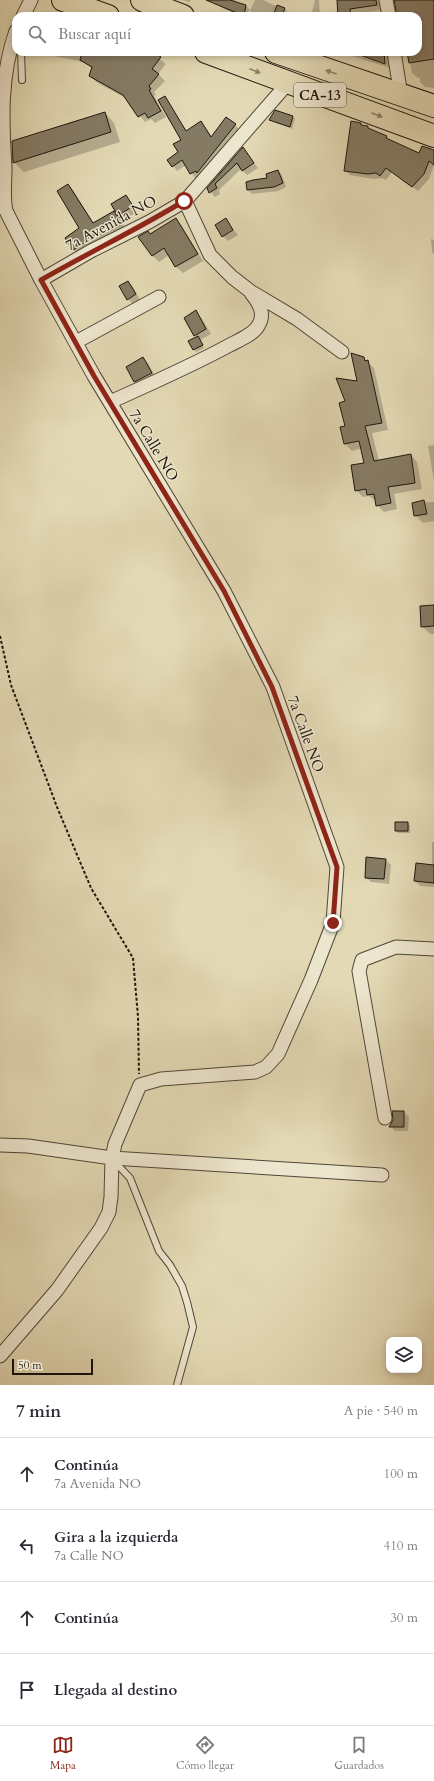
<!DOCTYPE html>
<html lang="es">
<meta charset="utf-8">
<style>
body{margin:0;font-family:Cardo,serif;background:#f2f2f3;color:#2b2b33}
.controls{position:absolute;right:12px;bottom:12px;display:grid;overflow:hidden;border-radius:8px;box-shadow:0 2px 6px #0003}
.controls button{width:36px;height:36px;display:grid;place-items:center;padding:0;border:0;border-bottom:1px solid #e1e1e2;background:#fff;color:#2b2b33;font:20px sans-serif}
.scale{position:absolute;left:12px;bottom:10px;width:81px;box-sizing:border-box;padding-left:4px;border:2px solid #1f150d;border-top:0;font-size:11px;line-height:14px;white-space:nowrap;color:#1f150d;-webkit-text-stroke:3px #ede6ce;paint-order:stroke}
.stop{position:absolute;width:12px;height:12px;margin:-9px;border:3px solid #8f2418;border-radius:50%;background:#fff}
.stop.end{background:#8f2418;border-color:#fff;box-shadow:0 1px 4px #0008}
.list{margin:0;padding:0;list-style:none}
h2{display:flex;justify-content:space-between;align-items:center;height:52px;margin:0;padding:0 16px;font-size:17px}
h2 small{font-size:13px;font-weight:400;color:#7c7c81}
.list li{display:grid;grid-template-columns:26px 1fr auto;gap:12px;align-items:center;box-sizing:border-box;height:72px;padding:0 16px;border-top:1px solid #e1e1e2}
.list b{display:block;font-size:15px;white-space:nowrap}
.list p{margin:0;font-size:13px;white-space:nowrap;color:#7c7c81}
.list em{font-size:13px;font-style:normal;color:#7c7c81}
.icon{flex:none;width:22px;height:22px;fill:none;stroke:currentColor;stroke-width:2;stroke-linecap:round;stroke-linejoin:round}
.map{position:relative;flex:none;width:434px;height:1385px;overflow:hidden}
.search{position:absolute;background:#fff;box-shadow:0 2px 6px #0003;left:12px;right:12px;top:12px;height:44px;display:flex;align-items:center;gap:10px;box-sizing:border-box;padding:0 14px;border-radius:12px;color:#7c7c81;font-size:15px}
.sheet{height:340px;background:#fff}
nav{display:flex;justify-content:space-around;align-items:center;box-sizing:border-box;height:56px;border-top:1px solid #e1e1e2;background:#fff;font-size:11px;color:#7c7c81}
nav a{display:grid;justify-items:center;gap:2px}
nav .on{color:#8f2418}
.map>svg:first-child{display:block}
.shadow{fill:#0003}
.building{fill:#857b64;stroke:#1f150d}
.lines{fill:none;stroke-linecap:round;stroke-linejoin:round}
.service-casing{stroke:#504637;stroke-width:8}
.minor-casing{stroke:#504637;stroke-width:15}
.trunk-casing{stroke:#1f150d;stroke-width:24}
.path{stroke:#1f150d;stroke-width:2;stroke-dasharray:3 2;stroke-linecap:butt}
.service{stroke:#ede6ce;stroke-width:6}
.minor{stroke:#ede6ce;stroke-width:13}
.trunk{stroke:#e3d9b4;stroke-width:22}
.oneway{fill:#8b8169}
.route{stroke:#8f2418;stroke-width:5}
.labels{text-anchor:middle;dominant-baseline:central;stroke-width:3;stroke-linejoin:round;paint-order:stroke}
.shield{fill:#ede6ce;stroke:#5d5447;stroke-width:1}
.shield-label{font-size:14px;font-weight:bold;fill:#1f150d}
.street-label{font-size:15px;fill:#1f150d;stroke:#ede6ce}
</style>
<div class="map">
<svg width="434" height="1385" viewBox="0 0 434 1385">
<rect width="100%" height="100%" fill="#e3d9b4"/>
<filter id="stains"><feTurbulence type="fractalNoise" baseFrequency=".005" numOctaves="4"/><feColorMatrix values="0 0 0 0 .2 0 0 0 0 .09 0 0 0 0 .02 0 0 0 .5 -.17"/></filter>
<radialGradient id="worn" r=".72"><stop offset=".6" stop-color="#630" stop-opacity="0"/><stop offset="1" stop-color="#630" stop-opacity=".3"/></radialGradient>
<!-- shadow -->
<path class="shadow" d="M182,0H190V2Z
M211,0H236L235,2L246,5L250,10L255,0H263L287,11L285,16H260L252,13L249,10L247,16H241L224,9Z
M315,0H319L320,16H311Z
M345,0H380L381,10L355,14V16H339Z
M395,0H434V88L425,87L420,82V78H418L412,73L408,52H418V16H397Z
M34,52H151L166,64L158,74L165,81L154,92L156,95L154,96L166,117L155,123L151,119L145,122L127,99L96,82L90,75L93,69L83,62Z
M344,52H388L390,68L346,54Z
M165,98L187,132L201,122L212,137L235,125L239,129L200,175L195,178L186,165L177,171L169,160L179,153L183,140Z
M105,113L114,123L120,142L24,172L14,162Z
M293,117L295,119L292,129L270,120Z
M361,124L372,131L386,137L391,142L420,154L434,151V165L429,179L418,191L392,172L386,180L382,178L373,179L350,175L345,170Z
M243,148L258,168L247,175L241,169L219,190L220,194L215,197L208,189Z
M278,171L282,175L286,187L278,191L252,194L248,190L269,179Z
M68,185L73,190L94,224L114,212L119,215L112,205L126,196L137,212L124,220L118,216L126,229L117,234L113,231L78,254L73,249L81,228Z
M176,219L182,226L203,261L183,273L176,267L169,255L159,262L152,255L150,235Z
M226,220L238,235L228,241L223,236Z
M431,239L434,240V254L432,252Z
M128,282L133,287L140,300L133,304L128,299Z
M196,312L201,317L211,334L200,340L204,348L196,352L189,341L197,337L185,318Z
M143,358L148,363L156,378L140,387L135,382L127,367Z
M363,358L374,368L388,430L372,433L379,461L411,455L417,462L422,489L394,494L397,509L384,512L377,505L376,501L369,496L363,497L356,490L365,464L362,448L352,451L345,444L341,428L347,427L346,402L359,382Z
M434,445V481L428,446Z
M434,502V521L423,523L415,515L413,503Z
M434,606V634H430L422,626Z
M408,823L410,826V833H398L396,830Z
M432,842H434V887L420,886L415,881L432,866Z
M386,860L391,865L389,884L371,882L366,877Z
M404,1112L409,1117L408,1131H395L391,1126Z"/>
<!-- building -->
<path class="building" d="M206,0H230L246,5L244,16Z
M337,0H376L377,5L350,9L351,16H338Z
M394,0H434V59L409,63L407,52H418V16H397Z
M277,5L285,8L282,16H273Z
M82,52H153L161,57L152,69L159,74L149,86L151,89L149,90L161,111L148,118L145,113L138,117L123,95L89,76L92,67L80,60Z
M355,52H384L385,64L355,53Z
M165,96L186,131L201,121L211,137L226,117L236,124L197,173L196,171L190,174L182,160L172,167L167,160L178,152L173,144L181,140L158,100Z
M275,110L293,116L290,127L269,120Z
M105,112L111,132L13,163L12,141Z
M351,121L361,123V125L368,126V128L387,136L386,138L419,153L422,146L434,150V165L429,161L424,174L412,187L386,168L380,176L376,173L368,174L344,171Z
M243,147L254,163L242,171L237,163L215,184L217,188L209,193L207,188Z
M278,170L283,183L274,187L247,190L246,182L253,180L267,178L266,174Z
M68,184L93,223L114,211L122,224L111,230L109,226L73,250L65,238L79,228L57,191Z
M126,195L133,206L118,216L111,204Z
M176,218L198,254L175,267L164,248L152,256L138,237L148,231L150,234Z
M226,218L233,230L222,237L215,225Z
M128,281L136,294L127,300L119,286Z
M196,310L206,329L194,336L184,318Z
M198,336L203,345L193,350L188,341Z
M351,353L364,357L365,361L368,360L382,423L365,426L374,461L411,454L415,483L388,487L391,503L376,506L374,494L367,495L366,489L355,491L351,465L364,463L359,441L344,444L340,427L345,426L339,403L345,401L336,378L357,381Z
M143,357L152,373L134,382L126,367Z
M424,500L427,514L414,516L412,503Z
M434,605V626L421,627L420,606Z
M395,822H408V831H395Z
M366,857L386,859L384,879L365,878Z
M416,863L434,865V883L414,881Z
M392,1111H404V1127H389L393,1120Z"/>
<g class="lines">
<!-- service casing -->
<g class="service-casing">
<path id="service" d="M21,52L22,80
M113,1160L130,1178L159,1251L170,1265L182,1286L187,1302L193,1327L177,1385"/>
</g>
<!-- minor casing -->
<g class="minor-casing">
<path id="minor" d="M386,0L389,16
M23,16L31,0
M394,52L401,96
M185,201L210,255L232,277L250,291L297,319L342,352
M41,280L91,251L149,222L185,201L288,83
M76,342L159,297
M110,402C150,384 189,367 228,346C237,341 253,335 258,326C266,314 259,303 251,293
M385,1118L359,971L362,960L396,947L434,949
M0,1145L28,1146L112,1158L382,1175
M0,1356L57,1290L101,1228L109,1212L111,1197L112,1158L115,1144L140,1085L161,1079L255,1072L266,1067L278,1054L311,980L333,923L337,867L273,687L224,591L94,376L41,280L6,211C3,197 5,182 5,168C2,121 0,76 16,31"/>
</g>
<!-- trunk casing -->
<g class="trunk-casing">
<path id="trunk" d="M63,0L108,16
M142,0L183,16
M206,52L434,136
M276,52L434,106"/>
</g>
<!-- path -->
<path class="path" d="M0,636L11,685L57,807L91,888L133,958L138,1017L139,1074"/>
<!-- service -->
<use href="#service" class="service"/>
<!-- minor -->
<use href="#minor" class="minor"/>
<!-- trunk -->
<use href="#trunk" class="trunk"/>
</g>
<!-- one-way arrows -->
<defs><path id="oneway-solid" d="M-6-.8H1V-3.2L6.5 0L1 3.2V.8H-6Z"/></defs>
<g class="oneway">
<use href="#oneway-solid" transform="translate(255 71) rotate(21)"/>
<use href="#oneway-solid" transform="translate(331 72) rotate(-161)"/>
<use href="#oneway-solid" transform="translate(377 115) rotate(20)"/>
</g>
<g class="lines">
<!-- route -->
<path class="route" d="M184,201C138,229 88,253 41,280L94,376L224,591L272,687L337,867L333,923"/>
</g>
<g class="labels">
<!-- shield labels -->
<rect class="shield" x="294" y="83" width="52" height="24" rx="3"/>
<g class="shield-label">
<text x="320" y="95">CA-13</text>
</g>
<!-- street labels -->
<g class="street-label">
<text transform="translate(111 223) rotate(-28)">7a Avenida NO</text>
<text transform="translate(154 445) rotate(59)">7a Calle NO</text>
<text transform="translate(306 734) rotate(70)">7a Calle NO</text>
</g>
</g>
<rect width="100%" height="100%" filter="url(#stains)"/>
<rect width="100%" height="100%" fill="url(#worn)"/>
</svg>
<div class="controls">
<button><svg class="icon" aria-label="layers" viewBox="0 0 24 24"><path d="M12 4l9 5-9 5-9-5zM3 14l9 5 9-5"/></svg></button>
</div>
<div class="scale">50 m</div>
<div class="stop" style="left:184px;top:201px"></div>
<div class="stop end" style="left:333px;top:923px"></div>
<div class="search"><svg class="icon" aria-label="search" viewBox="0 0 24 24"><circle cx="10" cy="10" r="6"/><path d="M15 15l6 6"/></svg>Buscar aquí</div>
</div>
<section class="sheet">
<h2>7 min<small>A pie · 540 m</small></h2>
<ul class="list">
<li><svg class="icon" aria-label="ahead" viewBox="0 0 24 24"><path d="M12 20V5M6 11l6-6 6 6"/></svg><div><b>Continúa</b><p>7a Avenida NO</p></div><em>100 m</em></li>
<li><svg class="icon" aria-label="left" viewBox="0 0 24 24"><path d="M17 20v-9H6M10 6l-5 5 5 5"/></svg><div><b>Gira a la izquierda</b><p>7a Calle NO</p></div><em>410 m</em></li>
<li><svg class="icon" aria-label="ahead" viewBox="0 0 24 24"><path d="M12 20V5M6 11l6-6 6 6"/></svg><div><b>Continúa</b></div><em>30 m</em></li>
<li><svg class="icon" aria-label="arrive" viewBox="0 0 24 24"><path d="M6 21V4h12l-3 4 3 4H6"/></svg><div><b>Llegada al destino</b></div></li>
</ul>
</section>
<nav>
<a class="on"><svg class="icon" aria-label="map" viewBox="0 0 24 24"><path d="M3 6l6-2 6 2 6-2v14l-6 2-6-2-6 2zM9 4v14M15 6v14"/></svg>Mapa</a>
<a><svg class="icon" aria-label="directions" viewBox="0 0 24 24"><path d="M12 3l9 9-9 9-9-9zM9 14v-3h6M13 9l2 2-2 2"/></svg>Cómo llegar</a>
<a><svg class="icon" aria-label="saved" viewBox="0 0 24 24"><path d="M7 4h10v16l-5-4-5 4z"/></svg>Guardados</a>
</nav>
